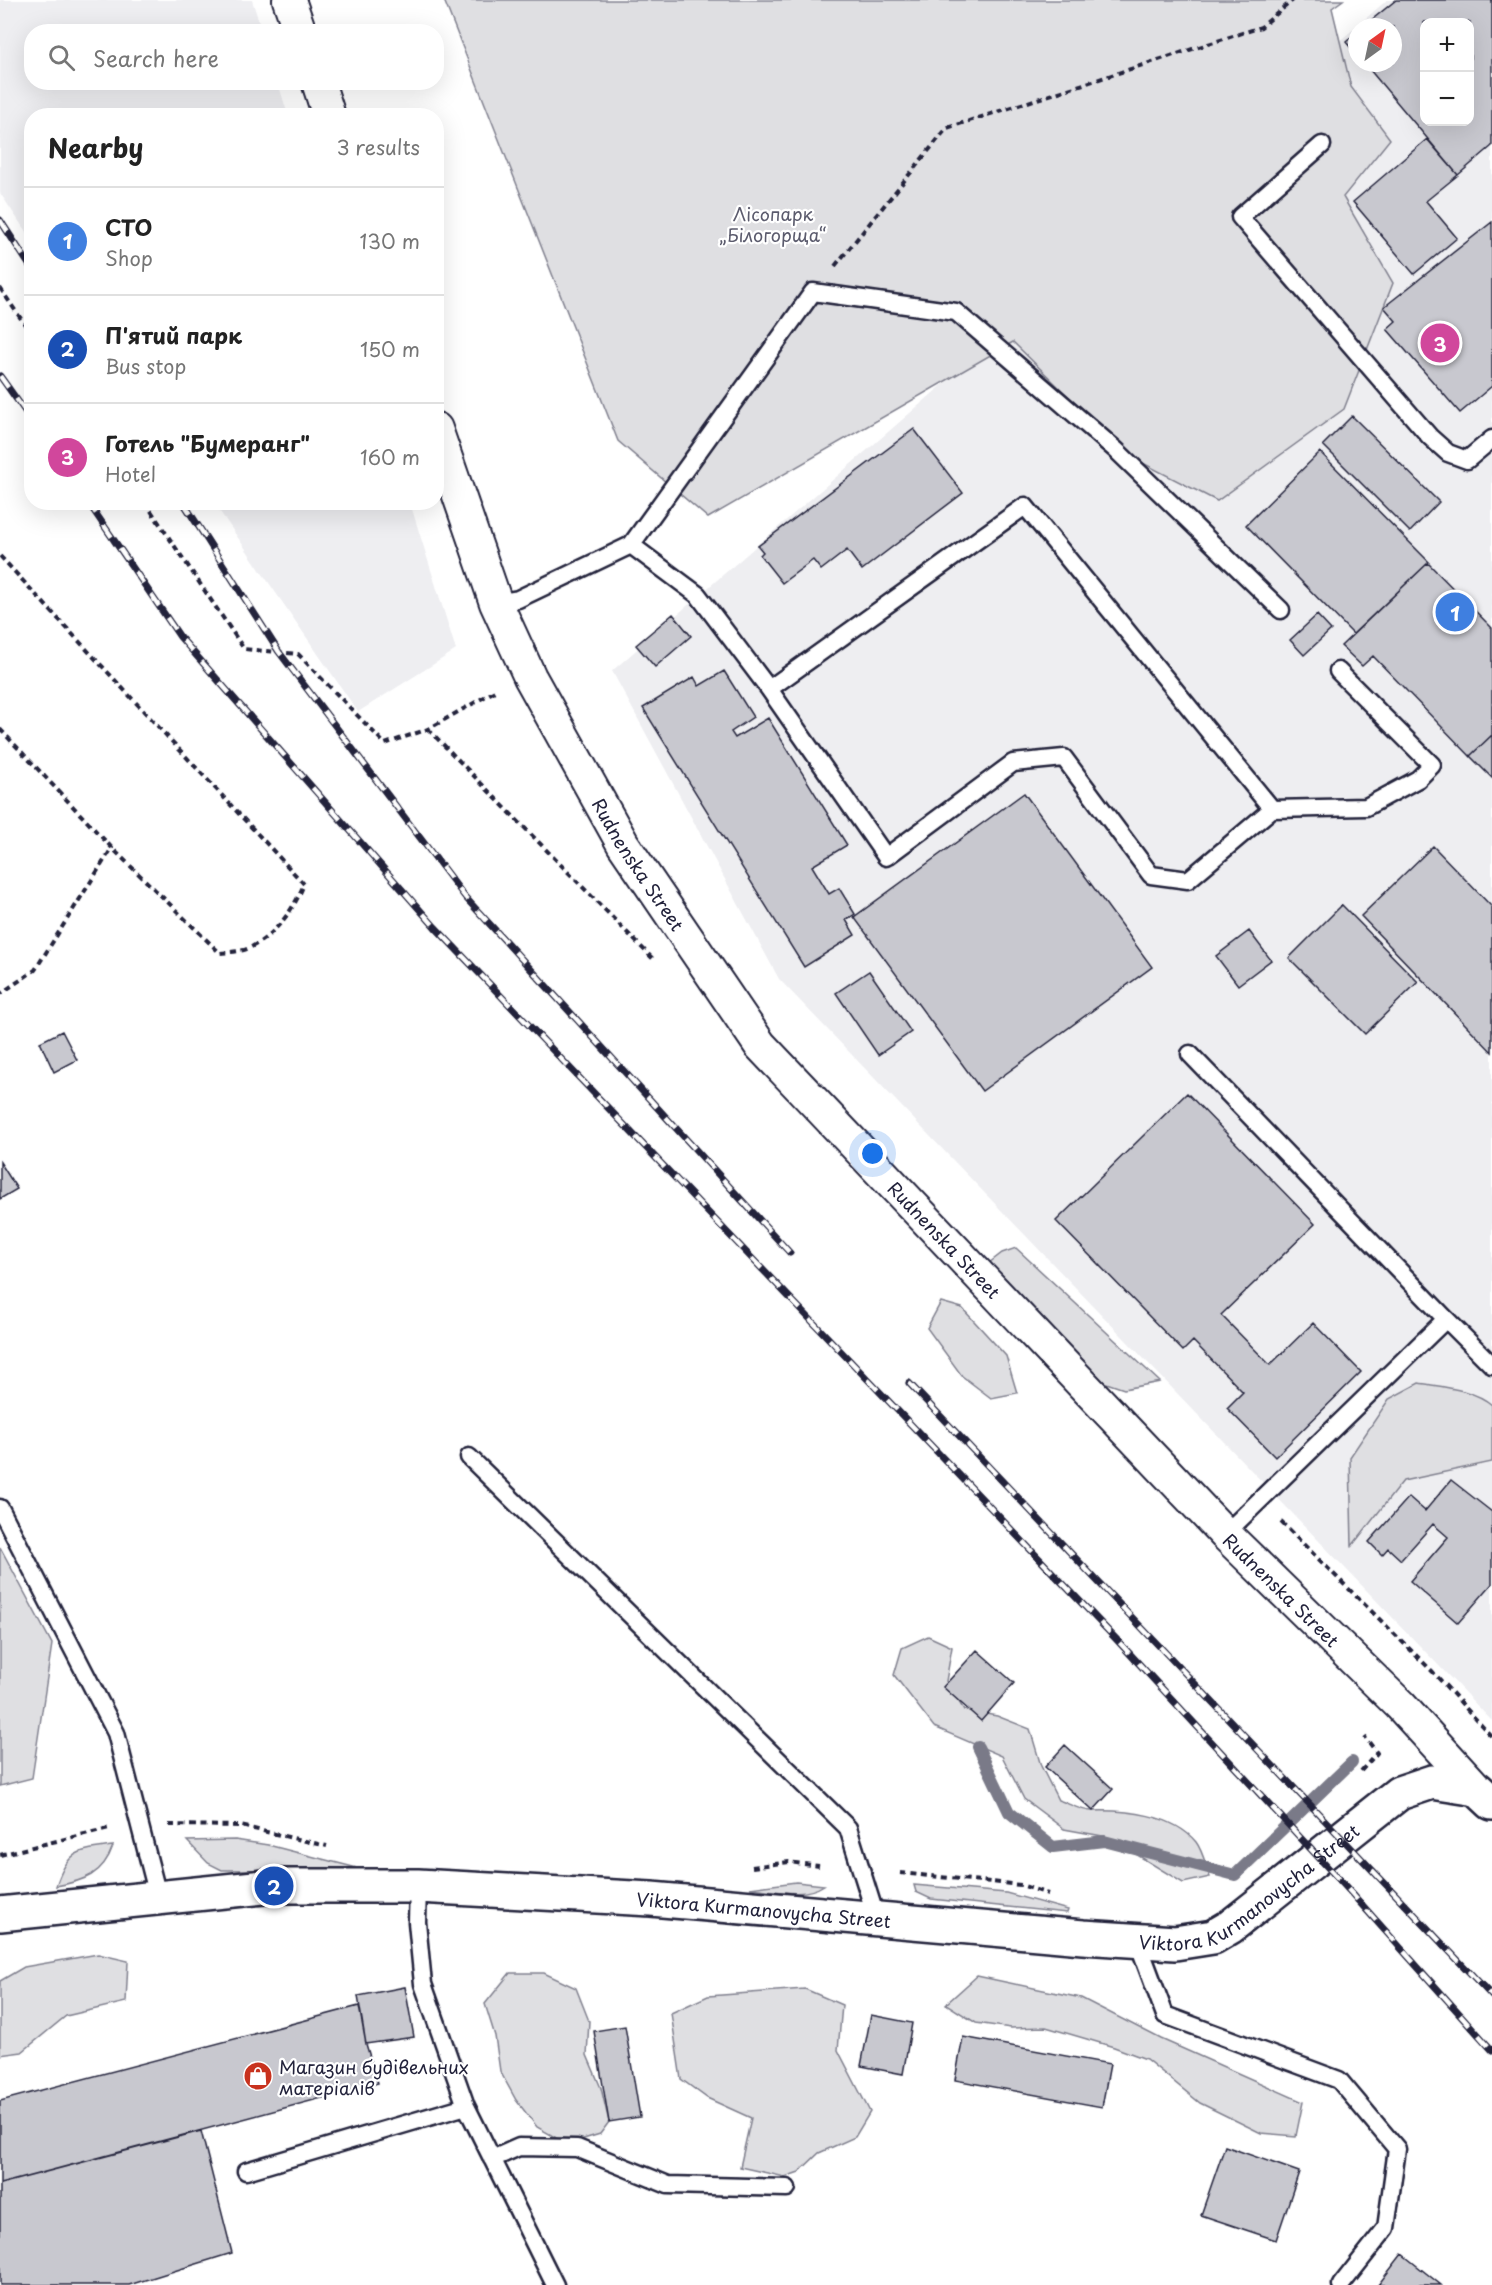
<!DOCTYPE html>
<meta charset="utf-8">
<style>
body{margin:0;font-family:"Playpen Sans",sans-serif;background:#f2f2f2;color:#222}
.controls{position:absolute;right:18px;top:18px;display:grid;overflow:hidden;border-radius:12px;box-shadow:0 6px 24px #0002}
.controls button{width:54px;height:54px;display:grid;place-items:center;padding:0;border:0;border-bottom:2px solid #e0e0e0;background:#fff;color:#222;font:30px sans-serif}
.compass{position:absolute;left:1348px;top:18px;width:54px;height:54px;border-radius:50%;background:#fff;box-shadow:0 6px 24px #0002;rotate:33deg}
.you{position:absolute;left:873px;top:1154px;width:21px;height:21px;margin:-15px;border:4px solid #fff;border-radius:50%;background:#1a73e8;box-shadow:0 0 0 9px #1a73e833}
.badge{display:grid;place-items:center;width:39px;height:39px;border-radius:50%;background:#c8321e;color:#fff;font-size:20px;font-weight:700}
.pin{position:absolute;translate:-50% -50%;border:3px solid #fff;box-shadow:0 2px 6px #0006}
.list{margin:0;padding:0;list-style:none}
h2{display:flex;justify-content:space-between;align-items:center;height:78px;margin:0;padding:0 24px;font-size:26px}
h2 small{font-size:20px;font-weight:400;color:#767676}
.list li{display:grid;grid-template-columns:39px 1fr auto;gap:18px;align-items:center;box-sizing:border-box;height:108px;padding:0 24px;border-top:2px solid #e0e0e0}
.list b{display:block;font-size:22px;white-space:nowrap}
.list p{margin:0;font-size:20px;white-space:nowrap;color:#767676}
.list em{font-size:20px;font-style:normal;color:#767676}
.icon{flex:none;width:33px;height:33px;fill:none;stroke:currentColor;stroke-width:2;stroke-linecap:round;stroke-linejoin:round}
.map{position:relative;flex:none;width:1492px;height:2285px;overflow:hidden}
.search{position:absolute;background:#fff;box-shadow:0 6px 24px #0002;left:24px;top:24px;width:420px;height:66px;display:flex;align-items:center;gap:15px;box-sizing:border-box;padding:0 21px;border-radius:24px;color:#767676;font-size:22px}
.panel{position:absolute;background:#fff;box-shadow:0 6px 24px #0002;left:24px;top:108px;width:420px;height:402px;border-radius:24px}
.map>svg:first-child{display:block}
.built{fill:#eeeef1;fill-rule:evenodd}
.green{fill:#dfdfe2;stroke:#80808e;stroke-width:1.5}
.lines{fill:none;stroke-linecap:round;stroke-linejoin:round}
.stream{stroke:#7a7a88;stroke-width:12}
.building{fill:#c8c8cf;stroke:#22223b;stroke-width:1.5;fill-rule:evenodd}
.lane-casing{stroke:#22223b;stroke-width:21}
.street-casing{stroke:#22223b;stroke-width:36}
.secondary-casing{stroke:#22223b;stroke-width:38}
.path{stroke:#22223b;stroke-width:4;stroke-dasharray:6 4.5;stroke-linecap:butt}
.lane{stroke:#fff;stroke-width:16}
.street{stroke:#fff;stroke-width:32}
.secondary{stroke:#fff;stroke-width:33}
.rail-casing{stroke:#22223b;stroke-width:7}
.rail{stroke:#fff;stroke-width:4.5;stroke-dasharray:14;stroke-linecap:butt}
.labels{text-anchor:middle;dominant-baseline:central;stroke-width:4.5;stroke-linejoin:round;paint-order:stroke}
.park-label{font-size:18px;fill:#5b5b6d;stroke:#fff}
.street-label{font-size:18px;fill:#22223b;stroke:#fff}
.poi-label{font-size:18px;fill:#22223b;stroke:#fff;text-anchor:start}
</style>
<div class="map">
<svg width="1492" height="2285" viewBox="0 0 1492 2285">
<rect width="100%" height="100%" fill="#fff"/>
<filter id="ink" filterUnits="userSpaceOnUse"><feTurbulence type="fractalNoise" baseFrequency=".0167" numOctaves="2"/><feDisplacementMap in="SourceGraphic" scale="12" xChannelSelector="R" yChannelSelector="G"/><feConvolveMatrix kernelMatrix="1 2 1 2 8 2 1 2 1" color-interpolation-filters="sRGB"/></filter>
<g filter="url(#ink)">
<!-- built -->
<path class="built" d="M0,0H252L262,31L32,32V82L278,83L288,115L32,116L31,239L0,193Z
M1387,0H1492V1721L779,979L612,671ZM1424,22H1470V122H1424ZM1357,27H1393V63H1357Z
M214,503H410L456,650L358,712Z"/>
<!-- green -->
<path class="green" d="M444,0H1343L1332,8L1351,87L1390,139L1343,197L1393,283L1344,409L1217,501L1129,456L1013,342L708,518L618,441Z
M1016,1248L1160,1382L1124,1389L1092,1378L989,1263L1002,1253Z
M941,1302L962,1308L1006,1356L1017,1393L991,1398L962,1376L927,1328Z
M1419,1383C1442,1387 1474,1389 1492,1405V1462L1403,1481L1352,1546L1350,1457L1389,1399Z
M0,1547L52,1644L32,1778L0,1786Z
M928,1636L952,1647L946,1681L964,1710L997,1716L1030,1729L1041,1766L1058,1800C1068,1803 1083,1812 1093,1811C1126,1810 1173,1814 1196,1842C1203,1851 1206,1867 1210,1877L1183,1883L1108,1837L1064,1829L1024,1799L1002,1756L934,1727L894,1675L902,1648Z
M235,1840L268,1845L361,1869L222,1870L208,1863L187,1841Z
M113,1846C103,1875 84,1881 56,1886C68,1850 77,1851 113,1846Z
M796,1882L824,1885C803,1899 774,1890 750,1888Z
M914,1885L1006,1893L1068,1910L1067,1913L931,1899L916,1892Z
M98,1954L128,1961L126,2002L66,2016L22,2052L0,2055V1981L24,1967Z
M510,1973H544L576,1988L589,2021L587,2055L601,2088L609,2122L600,2134L567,2144L537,2127L516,2100L500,2071L495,2036L485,2004Z
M977,1976L1081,1998L1161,2039L1303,2102L1296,2136L1261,2133L1200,2103L1146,2059L1114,2047L1046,2027L1011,2028L976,2023L946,2004Z
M805,1989L842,2005L838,2050L870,2112L855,2137L819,2153L799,2172L785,2177L740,2167L751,2118L707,2098L681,2079L671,2013L708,1996Z"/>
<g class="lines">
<!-- stream -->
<path class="stream" d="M978,1747L1009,1812L1053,1847L1104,1841L1235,1875L1352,1762"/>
</g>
<!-- building -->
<path class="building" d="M1396,0H1492V146L1458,175L1364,63H1393V27H1363ZM1424,22H1470V122H1424Z
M1357,32V55L1346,42Z
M1427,139L1458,175L1426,201L1457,238L1414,274L1353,202Z
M1492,222V386L1460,413L1387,329L1396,321L1384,307Z
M1352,416L1439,502L1410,532L1323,445Z
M914,429L963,493L862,570L847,550L821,570L813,560L782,583L760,555L763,552L758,546Z
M1320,452L1429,562L1353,634L1246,525Z
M1428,563L1492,628V735L1470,756L1373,656L1362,666L1341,646Z
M673,614L691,636L655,667L636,645Z
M1317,615L1331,630L1304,655L1290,640Z
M724,671L753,717L731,732L735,738L768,718L847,845L812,866L829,894L839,888L855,914L846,920L855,935L804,967L643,708L694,677L699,686Z
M1492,735V778L1470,756Z
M1024,793L1152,967L982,1091L854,917Z
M1433,846L1492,907V1052L1361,916Z
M1342,905L1418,982L1365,1034L1289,958Z
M1249,931L1271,960L1238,985L1216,956Z
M869,971L911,1032L878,1055L836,993Z
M62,1031L77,1060L54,1072L40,1042Z
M1187,1093L1315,1224L1221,1315L1270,1365L1313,1323L1361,1372L1275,1457L1227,1408L1243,1392L1193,1341L1183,1351L1056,1221Z
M0,1162L17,1189L0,1199Z
M1451,1480L1492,1512V1584L1458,1623L1410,1581L1448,1537L1433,1524L1401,1560L1388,1548L1382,1555L1369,1542L1409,1497L1425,1511Z
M977,1650L1014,1683L981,1721L943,1687Z
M1065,1745L1113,1789L1093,1811L1045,1767Z
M405,1987L414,2037L366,2044L358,1996Z
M359,2006L366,2044L378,2083L0,2184V2101Z
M871,2015L912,2023L903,2074L861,2066Z
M625,2026L640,2117L609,2122L594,2031Z
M963,2037L1110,2064L1102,2107L955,2080Z
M201,2131L232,2253L129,2285H0V2184Z
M1225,2146L1299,2172L1276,2240L1201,2215Z
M1402,2254L1441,2285H1378Z"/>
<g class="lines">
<!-- lane casing -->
<g class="lane-casing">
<path id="lane" d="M1322,145L1240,217L1430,437L1448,453L1467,460L1492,439
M631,545L698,595L769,689L886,857L1013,763L1064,758L1151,875L1188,880L1272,809L1025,506L769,689
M496,603L518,599L631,545L813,292L956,312L1116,450L1281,610
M1272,809L1366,807L1418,779L1432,765L1338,671
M1190,1054L1446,1319
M469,1457L848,1828L876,1917
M0,1508L116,1733L158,1896
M1225,1534L1446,1319L1492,1365
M418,1886L417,1922L423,1984L466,2106L555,2285
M1137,1940L1165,2015L1339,2080L1397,2149L1386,2228L1341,2285
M492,2159L519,2147L577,2148L668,2185L787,2188
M246,2171L466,2106"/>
</g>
<!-- street casing -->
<g class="street-casing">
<g id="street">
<path d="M289,0L300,32"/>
<path d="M318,82L329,116"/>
<path id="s1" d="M436,429L496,603L530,677L623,844L760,1045L1225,1534L1400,1705L1477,1789"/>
</g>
</g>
<!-- secondary casing -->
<g class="secondary-casing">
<g id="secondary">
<path id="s2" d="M0,1914L274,1886H418L651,1899L1083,1937L1175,1943L1213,1937L1230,1927L1399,1793L1432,1782L1477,1789L1492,1803"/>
</g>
</g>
<!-- path -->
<path class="path" d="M835,266L947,128L1261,27L1293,0
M0,288L32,335
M145,502L244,649L298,654L385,744L428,729L495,691
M0,556L304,884C294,909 275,936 249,948C241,952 229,952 220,953L112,848
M0,729L112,848L35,970L0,994
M428,729L654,960
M1281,1522L1433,1672L1492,1737
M1361,1771L1377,1753L1365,1737
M169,1825L241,1826L327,1846
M0,1855L109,1828
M752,1867L789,1862L819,1866
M900,1873L1021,1885L1048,1894"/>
<!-- lane -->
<use href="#lane" class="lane"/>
<!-- street -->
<use href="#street" class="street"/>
<!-- secondary -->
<use href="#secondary" class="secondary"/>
<!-- rail casing -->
<g class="rail-casing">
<path id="rail" d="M0,220L32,269
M0,376L32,421
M88,502L180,637L435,927L1117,1640L1346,1887L1492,2050
M183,502L279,652L465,897L790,1253
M909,1383L1492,1996"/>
</g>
<!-- rail -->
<use href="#rail" class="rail"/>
</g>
</g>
<!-- icons -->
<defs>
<g id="shop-disc" transform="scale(1.5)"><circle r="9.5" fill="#c8321e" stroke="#fff"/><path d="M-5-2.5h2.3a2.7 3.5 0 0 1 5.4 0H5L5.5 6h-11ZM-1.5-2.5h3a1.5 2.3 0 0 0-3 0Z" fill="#fff"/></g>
</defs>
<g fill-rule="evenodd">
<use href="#shop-disc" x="258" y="2076"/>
</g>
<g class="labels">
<!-- park labels -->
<g class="park-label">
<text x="773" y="213">Лісопарк<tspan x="773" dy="21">„Білогорща“</tspan></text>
</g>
<!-- street labels -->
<g class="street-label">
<text stroke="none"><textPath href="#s1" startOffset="482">Rudnenska Street</textPath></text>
<text stroke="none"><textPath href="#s1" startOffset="968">Rudnenska Street</textPath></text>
<text stroke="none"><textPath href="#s1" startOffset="1454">Rudnenska Street</textPath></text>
<text stroke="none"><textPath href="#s2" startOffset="1270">Viktora Kurmanovycha Street</textPath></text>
<text stroke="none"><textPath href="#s2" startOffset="766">Viktora Kurmanovycha Street</textPath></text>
</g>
<!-- poi labels -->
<g class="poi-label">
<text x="279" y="2066">Магазин будівельних<tspan x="279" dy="21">матеріалів</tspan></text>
</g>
</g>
</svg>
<div class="controls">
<button>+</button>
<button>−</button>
</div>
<svg class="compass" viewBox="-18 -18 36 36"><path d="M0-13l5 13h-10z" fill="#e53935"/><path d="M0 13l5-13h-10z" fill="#767676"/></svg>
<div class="you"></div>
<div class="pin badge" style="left:1455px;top:612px;background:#3f7fe0">1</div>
<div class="pin badge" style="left:274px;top:1886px;background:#1a4fb4">2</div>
<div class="pin badge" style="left:1440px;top:343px;background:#d1479c">3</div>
<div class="search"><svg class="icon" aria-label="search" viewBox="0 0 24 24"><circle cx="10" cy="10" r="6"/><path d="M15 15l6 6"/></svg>Search here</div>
<section class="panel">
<h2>Nearby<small>3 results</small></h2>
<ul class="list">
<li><span class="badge" style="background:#3f7fe0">1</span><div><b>СТО</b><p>Shop</p></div><em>130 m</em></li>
<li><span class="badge" style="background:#1a4fb4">2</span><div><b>П'ятий парк</b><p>Bus stop</p></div><em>150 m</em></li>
<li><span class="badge" style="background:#d1479c">3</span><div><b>Готель &quot;Бумеранг&quot;</b><p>Hotel</p></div><em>160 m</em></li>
</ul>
</section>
</div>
